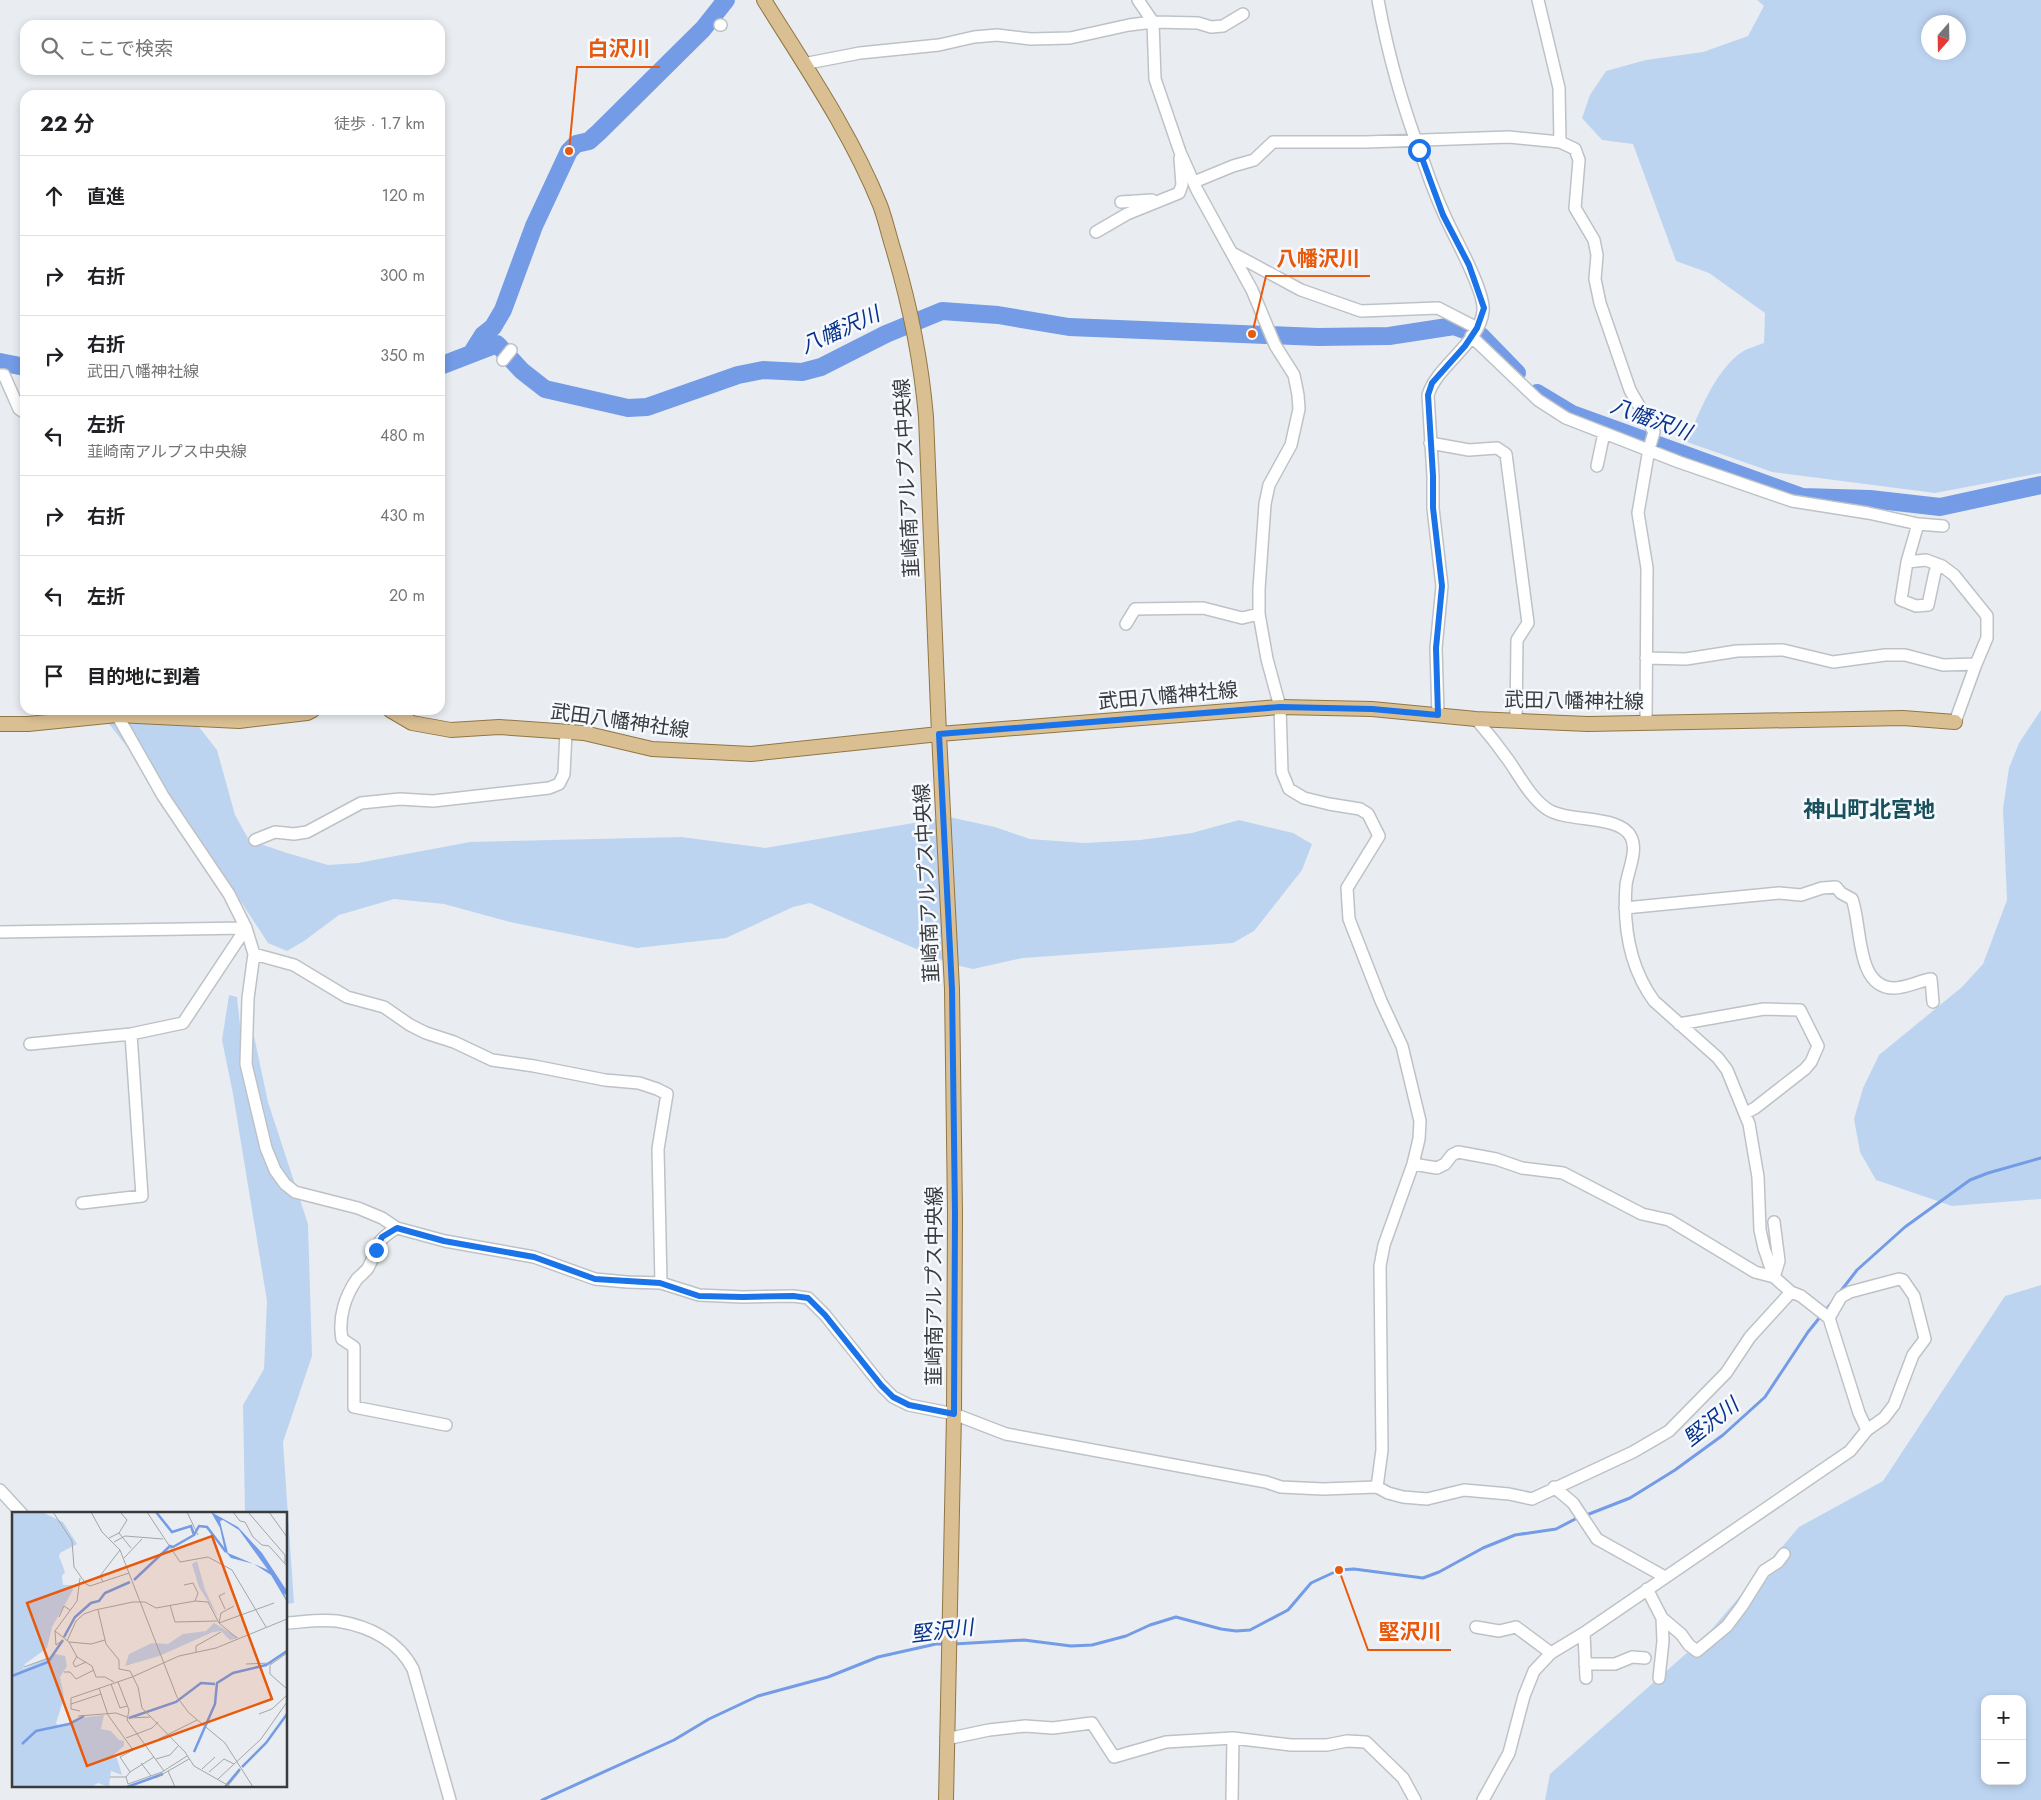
<!DOCTYPE html>
<html lang="ja">
<meta charset="utf-8">
<style>
body{margin:0;font-family:Jost,"Noto Sans JP",sans-serif;background:#f6f6f6;color:#202124}
.controls{position:absolute;right:15px;bottom:15px;display:grid;overflow:hidden;border-radius:10px;box-shadow:0 2px 8px #0003}
.controls button{width:45px;height:45px;display:grid;place-items:center;padding:0;border:0;border-bottom:1px solid #e0e0e0;background:#fff;color:#202124;font:25px sans-serif}
.compass{position:absolute;left:1921px;top:15px;width:45px;height:45px;border-radius:50%;background:#fff;box-shadow:0 2px 8px #0003;rotate:200deg}
.stop{position:absolute;width:15px;height:15px;margin:-11px;border:4px solid #1a73e8;border-radius:50%;background:#fff}
.stop.end{background:#1a73e8;border-color:#fff;box-shadow:0 1px 5px #0008}
.list{margin:0;padding:0;list-style:none}
h2{display:flex;justify-content:space-between;align-items:center;height:65px;margin:0;padding:0 20px;font-size:21px}
h2 small{font-size:16px;font-weight:400;color:#757577}
.list li{display:grid;grid-template-columns:32px 1fr auto;gap:15px;align-items:center;box-sizing:border-box;height:80px;padding:0 20px;border-top:1px solid #e0e0e0}
.list b{display:block;font-size:19px;white-space:nowrap}
.list p{margin:0;font-size:16px;white-space:nowrap;color:#757577}
.list em{font-size:16px;font-style:normal;color:#757577}
.icon{flex:none;width:28px;height:28px;fill:none;stroke:currentColor;stroke-width:2;stroke-linecap:round;stroke-linejoin:round}
.map{position:relative;flex:none;width:2041px;height:1800px;overflow:hidden}
.search{position:absolute;background:#fff;box-shadow:0 2px 8px #0003;left:20px;top:20px;width:425px;height:55px;display:flex;align-items:center;gap:12px;box-sizing:border-box;padding:0 18px;border-radius:15px;color:#757577;font-size:19px}
.panel{position:absolute;background:#fff;box-shadow:0 2px 8px #0003;left:20px;top:90px;width:425px;height:625px;border-radius:15px}
.map>svg:first-child{display:block}
.green{fill:#bdd4f1;fill-rule:evenodd}
.lines{fill:none;stroke-linecap:round;stroke-linejoin:round}
.stream{stroke:#739be6;stroke-width:3}
.river{stroke:#739be6;stroke-width:18}
.minor-casing{stroke:#bec2c6;stroke-width:14}
.major-casing{stroke:#917645;stroke-width:16}
.minor{stroke:#fff;stroke-width:11}
.major{stroke:#dabf92;stroke-width:14}
.route{stroke:#1a73e8;stroke-width:6}
.labels{text-anchor:middle;dominant-baseline:central;stroke-width:5;stroke-linejoin:round;paint-order:stroke}
.street-label{font-size:20px;fill:#393b3c;stroke:#f6faff}
.water-label{font-size:21px;font-style:italic;fill:#083187;stroke:#f6faff}
.quarter-label{font-size:22px;font-weight:bold;fill:#18515b;stroke:#f6faff}
.inset-river{fill:none;stroke:#739be6;stroke-width:2.5}
.inset-road{fill:none;stroke:#a3a6a9;stroke-width:1}
.view{fill:#e8590c;fill-opacity:0.15;stroke:#e8590c;stroke-width:2.5}
.inset-edge{fill:none;stroke:#393b3c;stroke-width:2.5}
.leader{fill:none;stroke:#e8590c;stroke-width:2}
.callout-dot{fill:#e8590c;stroke:#f6faff;stroke-width:2}
.callout-label{font-size:21px;text-anchor:middle;font-weight:bold;fill:#e8590c;stroke:#f6faff;stroke-width:5;stroke-linejoin:round;paint-order:stroke}
</style>
<div class="map">
<svg width="2041" height="1800" viewBox="0 0 2041 1800">
<rect width="100%" height="100%" fill="#e9edf1"/>
<!-- green -->
<path class="green" d="M1757,0H2041V473L1935,493L1772,472L1687,442C1698,414 1716,369 1742,352C1748,348 1757,346 1764,343L1765,313L1709,273L1676,261L1633,144L1602,140L1582,118L1590,95L1606,71L1646,60L1703,52L1748,36L1764,6ZM1928,22H1958V52H1928Z
M2041,710V1199L1952,1206L1876,1180L1860,1152L1854,1119L1863,1088L1879,1055L1962,987L1983,964L2007,900L2003,809L2009,768L2019,743Z
M149,712L199,727L217,750L235,815L249,840L287,853L328,865L358,863L470,842L681,837L765,848L949,817L995,827L1030,839L1084,843L1140,840L1192,833L1239,820L1293,833L1312,844L1302,870L1254,931L1233,943L1023,958L973,969L951,964L810,903L793,907L726,938L637,948L510,922L444,904L394,899L339,915L304,941L287,951L268,943L200,839L102,715Z
M229,995L237,997L240,1025L254,1036L268,1102L308,1224L312,1356L283,1442L294,1603L286,1604V1514H245L243,1405L264,1369L267,1301L233,1094L222,1040Z
M2041,1285V1800H1545L1550,1774L1706,1636L1799,1527L1883,1481L2005,1296ZM1985,1699H2022V1781H1985Z"/>
<g class="lines">
<!-- stream -->
<path class="stream" d="M1840,1292L1857,1270L1905,1227L1970,1180L1988,1173L2041,1158
M1584,1516L1630,1498L1675,1470L1723,1435L1765,1397L1808,1332L1833,1301
M954,1644L1024,1640L1071,1646L1092,1645L1126,1636L1150,1625L1176,1617L1221,1629L1236,1631L1250,1630L1288,1610L1311,1583L1339,1570L1354,1569L1423,1578L1439,1572L1483,1548L1515,1535L1556,1529L1579,1517
M542,1800L674,1740L709,1719L758,1696L828,1677L878,1657L936,1644H945"/>
<!-- river -->
<path class="river" d="M471,354L483,335L493,327L503,310L534,226L569,151L576,144L589,141L599,132L703,29L726,0
M0,362L25,367
M440,366L497,344L522,371L545,389L628,408L647,407L738,375L763,370L802,372L821,367L886,334L942,311L998,315L1069,327L1318,337L1389,336L1454,326L1481,336L1517,373
M1537,393L1572,414L1802,497L1870,499L1940,507L2041,485"/>
<!-- minor casing -->
<g class="minor-casing">
<path id="minor" d="M1138,0L1153,22L1155,79L1180,152L1197,190L1252,290L1275,345L1294,375L1298,395L1299,409L1291,445L1269,485L1265,504L1259,589V614L1267,659L1280,707L1282,772L1289,789L1304,798L1329,804L1360,809L1368,814L1379,836L1347,888L1349,919L1381,1001L1402,1046L1420,1121L1419,1139L1413,1164L1384,1245L1380,1266L1382,1450L1377,1487
M1378,0C1388,55 1403,108 1423,160C1432,187 1442,212 1455,237C1463,253 1485,295 1483,311C1480,343 1437,365 1428,395L1433,476V508L1442,586L1436,648L1438,715
M1538,0L1559,88L1560,142L1575,149L1579,160L1575,208L1594,240L1597,255L1595,279L1600,303L1630,390L1654,432L1649,449L1638,513L1647,568L1646,723
M720,25H721
M803,64L860,53L939,45L974,37L997,35L1031,39L1070,38L1129,25L1153,22L1198,23L1211,27L1223,26L1243,14
M1194,182L1233,166L1254,160L1273,142H1366L1509,137L1560,142
M1121,202L1152,200
M1096,232L1127,214L1179,193L1182,185L1180,158
M1234,254L1301,290L1361,311L1438,308L1477,328
M1471,336L1538,400L1566,418L1679,462L1792,501L1868,513L1918,524L1943,526
M503,360L511,350
M0,375H4L19,409L25,413
M1430,443L1469,450L1497,448L1506,454L1528,623L1517,640L1516,720
M1597,466L1604,433
M1918,524L1907,562L1901,600L1916,606L1928,605L1935,572L1939,565
M1907,562L1926,560L1942,566L1954,575L1987,616V638L1976,664L1955,722
M1126,624L1135,609L1203,608L1242,618L1259,614
M1646,658L1686,659L1737,651L1783,650L1833,662L1885,655H1905L1943,665L1976,664
M117,715L163,796L229,894L246,928L254,954L248,998L246,1064L266,1148L275,1170L285,1184L295,1192L358,1208L382,1218L397,1228L445,1241L534,1257L595,1279L627,1282L661,1283L699,1295L743,1297L793,1296L808,1298L825,1315L881,1385L893,1397L909,1405L954,1414L1006,1434L1266,1482L1281,1487L1323,1489L1377,1487L1388,1493L1403,1497L1427,1499L1464,1490L1509,1494L1532,1499L1633,1452L1669,1431L1726,1373L1750,1337L1791,1292
M1476,719C1488,733 1499,747 1509,761C1520,777 1531,798 1547,809C1568,823 1620,814 1631,837C1638,851 1628,870 1626,885C1623,926 1630,968 1654,1001L1718,1058L1727,1070L1749,1124L1758,1177L1760,1230L1764,1248L1774,1277L1791,1292L1801,1296L1829,1318L1859,1413L1867,1430L1850,1451L1584,1633L1551,1653L1534,1671L1524,1696L1509,1753L1483,1800
M255,840L275,832L294,834L307,832L361,803L400,799L433,801L549,788L559,784L564,774L566,732
M1625,908L1779,893L1801,895L1822,888L1836,887L1841,893L1852,899C1862,924 1855,988 1894,988C1906,988 1919,981 1931,979L1933,1002
M0,932L246,928
M254,954L294,965L347,997L384,1007L410,1025L426,1033L454,1042L492,1060L534,1066L605,1080L639,1083L657,1089L667,1094L658,1149L661,1283
M1679,1024L1764,1009L1800,1010L1818,1046L1811,1062L1805,1069L1755,1108L1746,1113
M30,1044L131,1034L183,1023L246,928
M1413,1164L1437,1168L1445,1164L1452,1155L1458,1152L1496,1159L1522,1168L1563,1173L1642,1214L1669,1220L1755,1272L1774,1277
M82,1203L142,1196L131,1034
M1774,1222L1779,1261L1774,1277
M397,1228C373,1242 380,1246 368,1268C365,1272 361,1275 357,1279C345,1296 338,1318 342,1339L354,1347V1407L446,1425
M1829,1318L1841,1297L1850,1292L1899,1279L1903,1280L1914,1296L1925,1339L1913,1355L1894,1405L1884,1418L1867,1430
M1554,1487L1573,1503L1597,1539L1665,1577
M0,1490L22,1514
M1647,1589L1662,1618L1681,1634L1689,1645L1697,1651L1727,1626L1742,1606L1764,1571L1778,1562L1784,1554
M286,1623C302,1622 321,1619 337,1621C368,1626 398,1640 413,1669L450,1800
M1476,1627L1499,1631L1516,1627L1551,1653
M1584,1633L1586,1678
M1585,1664H1615L1632,1657L1645,1658
M1659,1678L1663,1641L1662,1618
M946,1739L989,1730L1025,1726L1053,1728L1092,1723L1114,1757L1166,1742L1233,1738L1291,1745H1327L1347,1741L1366,1742L1403,1778L1415,1800
M1232,1800L1233,1738"/>
</g>
<!-- major casing -->
<g class="major-casing">
<path id="major" d="M764,0C805,66 851,133 880,205C885,218 888,232 892,245C909,301 921,358 926,417L939,734L952,989L955,1213L954,1414L946,1800
M390,710L412,723L451,730L499,727L584,733L652,749L751,754L939,734L1280,707L1372,709L1476,719L1588,724L1903,718L1955,722
M0,724H28L117,715L239,721L307,713L313,710"/>
</g>
<!-- minor -->
<use href="#minor" class="minor"/>
<!-- major -->
<use href="#major" class="major"/>
</g>
<g class="lines">
<!-- route -->
<path class="route" d="M376,1250L382,1237L397,1228L444,1241L534,1257L595,1279L660,1283L699,1296L743,1297L793,1296L808,1298L825,1315L881,1385L893,1397L909,1405L954,1414L955,1213L952,989L939,734L1280,707L1372,709L1438,715L1436,648L1442,586L1433,508V476L1428,395L1432,383L1465,346L1477,328L1484,308L1469,265L1443,215L1419,150"/>
</g>
<g class="labels">
<!-- street labels -->
<g class="street-label">
<text transform="translate(907 478) rotate(-93)">韮崎南アルプス中央線</text>
<text transform="translate(1168 696) rotate(-5)">武田八幡神社線</text>
<text transform="translate(1574 701) rotate(1)">武田八幡神社線</text>
<text transform="translate(620 721) rotate(8)">武田八幡神社線</text>
<text transform="translate(927 883) rotate(-93)">韮崎南アルプス中央線</text>
<text transform="translate(934 1286) rotate(-90)">韮崎南アルプス中央線</text>
</g>
<!-- water labels -->
<g class="water-label">
<text transform="translate(840 330) rotate(-24)">八幡沢川</text>
<text transform="translate(1651 419) rotate(20)">八幡沢川</text>
<text transform="translate(1711 1422) rotate(-38)">堅沢川</text>
<text transform="translate(942 1631) rotate(-7)">堅沢川</text>
</g>
<!-- quarter labels -->
<g class="quarter-label">
<text x="1869" y="809">神山町北宮地</text>
</g>
</g>
<!-- overview -->
<g transform="translate(12 1512)">
<rect width="275" height="275" fill="#e9edf1"/>
<path d="M0,0H30L51,10L65,32L48,41L47,44L53,60L50,64L51,73H60L61,78L40,115L35,136L13,152L11,157L43,142L53,144L55,154L48,165L52,186L44,211L46,214L58,212L68,206L92,203L89,217L99,219L107,228L112,229V234L100,244L105,246L110,263L99,259L97,275L86,271L79,275H0ZM185,49L193,78L206,105L187,75L180,52ZM202,111L227,126L218,128L209,119L201,120L147,144L113,154L117,142L140,131L156,132L171,122L194,119Z" fill="#bdd4f1"/>
<path d="M199,0L226,15L250,41L275,79V84L272,81L275,90L259,63L242,52L219,46L213,39L208,16ZM211,8L227,18L256,58L216,41L208,9Z" fill="#739be6" fill-rule="evenodd"/>
<path class="inset-river" d="M182,23L187,14L195,15L214,40M122,68L158,34L161,35L182,23L179,14L160,20L144,0M52,125L63,105L79,91L87,89L93,81L118,70M0,164L36,150L51,128M117,206L164,190L189,171L203,172M10,232L24,219L57,212L72,204M182,240L203,192L205,171L221,161L254,153L275,139M230,255L254,231L275,202M115,275L151,262M213,275L228,257"/>
<path class="inset-road" d="M41,0L60,29L62,55L74,72L78,74L117,61M79,0L90,20L108,38L165,185L177,201L213,231L241,275M135,0L168,50L196,45L220,58L254,115M175,0L186,23M221,0L228,9L233,10L241,25L250,33L257,34L275,54M236,0L273,43V51M257,0L275,25M107,21L119,36M97,26L107,21L115,8L108,0M102,30L113,24L151,27M112,46L130,27M68,66L65,89L43,119L57,130L79,132L93,128M91,70L88,64L108,38M172,73L181,71L186,81L183,89M213,81L207,84L213,97M158,93L163,110L205,109M86,98L94,132L107,148V157L118,159L126,175L130,196L173,240L182,254L219,275M47,105L52,94L58,98M207,111L262,91M207,111L209,101L222,94M43,119L44,133L51,128M55,129L64,109L72,102L83,98L121,90H133L144,96L183,89L196,90L207,111L225,126M57,130L65,145L80,154L84,165H93L102,170M184,140V134L209,120M275,141L258,153V162L275,177M65,144L61,151L63,155L74,150M234,152L260,151M12,155L34,147M52,160H58L64,167L82,158M106,170L117,198L115,208L152,259M99,172L108,196L115,194M87,176L96,203L121,238L108,245L118,260M59,186V197L68,199M59,186L120,165L167,144L204,136L275,107M59,192L89,182M247,202L260,197L275,183M66,204L104,201L115,205M115,206L138,205M114,226L140,216L146,210M147,227L185,208M142,245L118,260L114,265L116,272L150,260L175,244M144,247L158,243L166,234M129,251L139,264M190,257L203,245M156,259L163,275M197,260L212,247L222,252M98,265H114M144,266L177,247M206,267L249,227L275,190M215,275L228,259"/>
<path class="view" d="M200,24L260,187L75,254L15,91Z"/>
<rect width="275" height="275" class="inset-edge"/>
</g>
<!-- callouts -->
<path class="leader" d="M569 151L577 67H660M1252 334L1266 276H1370M1339 1570L1368 1650H1451"/>
<g class="callout-dot">
<circle cx="569" cy="151" r="5"/>
<circle cx="1252" cy="334" r="5"/>
<circle cx="1339" cy="1570" r="5"/>
</g>
<g class="callout-label">
<text x="619" y="56">白沢川</text>
<text x="1318" y="266">八幡沢川</text>
<text x="1410" y="1639">堅沢川</text>
</g>
</svg>
<div class="controls">
<button>+</button>
<button>−</button>
</div>
<svg class="compass" viewBox="-18 -18 36 36"><path d="M0-13l5 13h-10z" fill="#e53935"/><path d="M0 13l5-13h-10z" fill="#757577"/></svg>
<div class="stop" style="left:1419px;top:150px"></div>
<div class="stop end" style="left:376px;top:1250px"></div>
<div class="search"><svg class="icon" aria-label="search" viewBox="0 0 24 24"><circle cx="10" cy="10" r="6"/><path d="M15 15l6 6"/></svg>ここで検索</div>
<section class="panel">
<h2>22 分<small>徒歩 · 1.7 km</small></h2>
<ul class="list">
<li><svg class="icon" aria-label="ahead" viewBox="0 0 24 24"><path d="M12 20V5M6 11l6-6 6 6"/></svg><div><b>直進</b></div><em>120 m</em></li>
<li><svg class="icon" aria-label="right" viewBox="0 0 24 24"><path d="M7 20v-9h11M14 6l5 5-5 5"/></svg><div><b>右折</b></div><em>300 m</em></li>
<li><svg class="icon" aria-label="right" viewBox="0 0 24 24"><path d="M7 20v-9h11M14 6l5 5-5 5"/></svg><div><b>右折</b><p>武田八幡神社線</p></div><em>350 m</em></li>
<li><svg class="icon" aria-label="left" viewBox="0 0 24 24"><path d="M17 20v-9H6M10 6l-5 5 5 5"/></svg><div><b>左折</b><p>韮崎南アルプス中央線</p></div><em>480 m</em></li>
<li><svg class="icon" aria-label="right" viewBox="0 0 24 24"><path d="M7 20v-9h11M14 6l5 5-5 5"/></svg><div><b>右折</b></div><em>430 m</em></li>
<li><svg class="icon" aria-label="left" viewBox="0 0 24 24"><path d="M17 20v-9H6M10 6l-5 5 5 5"/></svg><div><b>左折</b></div><em>20 m</em></li>
<li><svg class="icon" aria-label="arrive" viewBox="0 0 24 24"><path d="M6 21V4h12l-3 4 3 4H6"/></svg><div><b>目的地に到着</b></div></li>
</ul>
</section>
</div>
